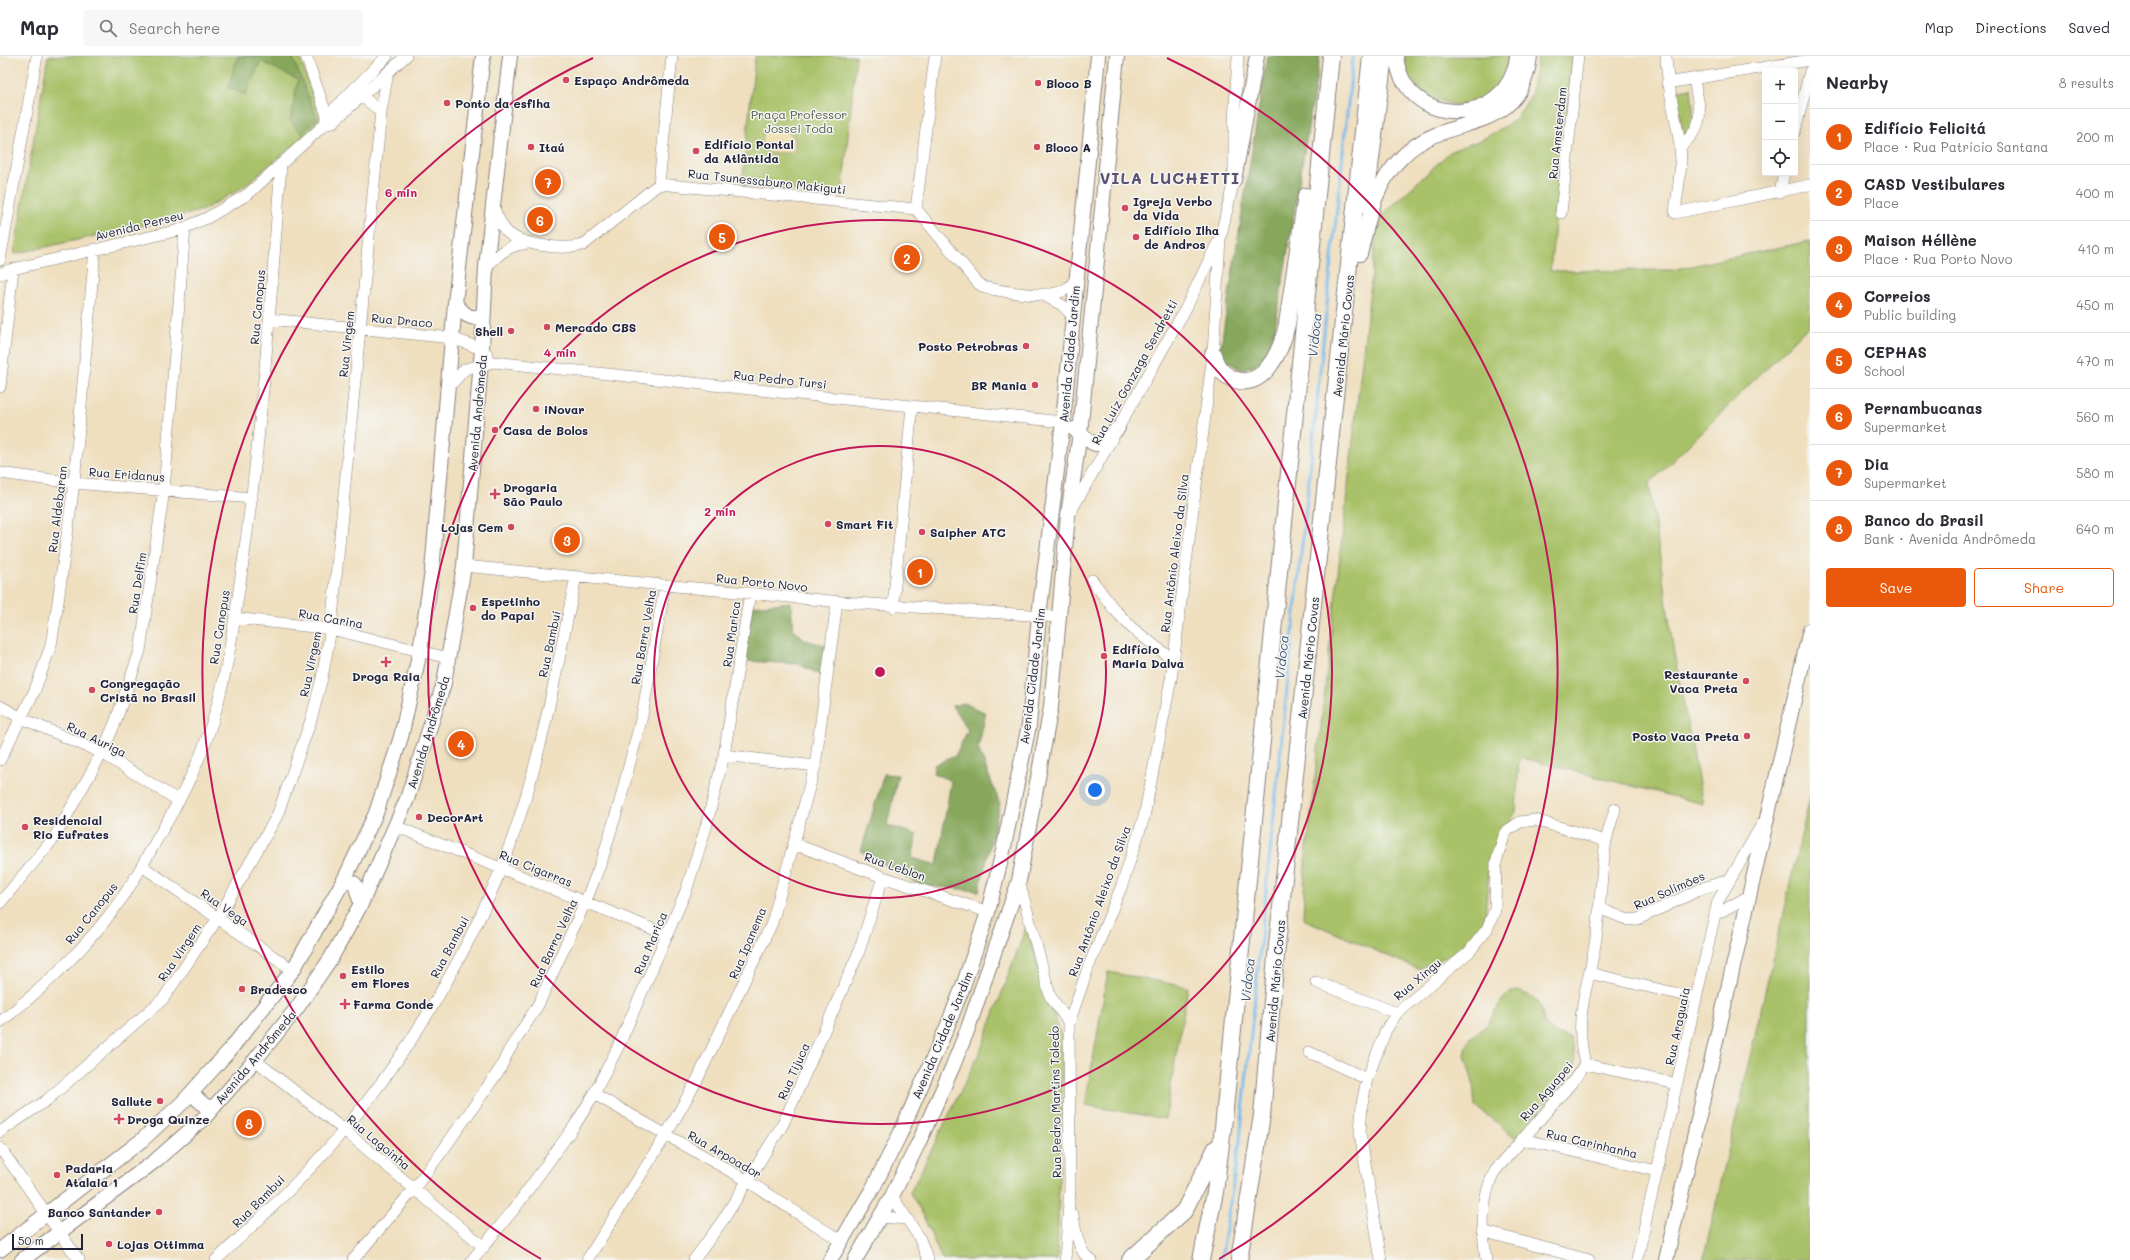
<!DOCTYPE html>
<meta charset="utf-8">
<style>
body{margin:0;font-family:Mali,sans-serif;background:#f7f7f7;color:#2b2b33}
.controls{position:absolute;right:12px;top:12px;display:grid;overflow:hidden;border-radius:4px;box-shadow:0 4px 16px #0002}
.controls button{width:36px;height:36px;display:grid;place-items:center;padding:0;border:0;border-bottom:1px solid #e1e1e2;background:#fff;color:#2b2b33;font:20px sans-serif}
.scale{position:absolute;left:12px;bottom:10px;width:71px;box-sizing:border-box;padding-left:4px;border:2px solid #22223b;border-top:0;font-size:11px;line-height:14px;white-space:nowrap;color:#22223b;-webkit-text-stroke:3px #f6f6f2;paint-order:stroke}
.you{position:absolute;left:1095px;top:734px;width:14px;height:14px;margin:-10px;border:3px solid #fff;border-radius:50%;background:#1a73e8;box-shadow:0 0 0 6px #1a73e833}
.badge{display:grid;place-items:center;width:26px;height:26px;border-radius:50%;background:#ea580c;color:#fff;font-size:13px;font-weight:700}
.pin{position:absolute;translate:-50% -50%;border:2px solid #fff;box-shadow:0 1px 4px #0006}
.list{margin:0;padding:0;list-style:none}
h2{display:flex;justify-content:space-between;align-items:center;height:52px;margin:0;padding:0 16px;font-size:17px}
h2 small{font-size:13px;font-weight:400;color:#7c7c81}
.list li{display:grid;grid-template-columns:26px 1fr auto;gap:12px;align-items:center;box-sizing:border-box;height:56px;padding:0 16px;border-top:1px solid #e1e1e2}
.list b{display:block;font-size:15px;white-space:nowrap}
.list p{margin:0;font-size:13px;white-space:nowrap;color:#7c7c81}
.list em{font-size:13px;font-style:normal;color:#7c7c81}
.actions{display:flex;gap:8px;padding:12px 16px}
.actions a{flex:1;padding:9px 0;border:1px solid #ea580c;border-radius:4px;text-align:center;font-size:14px;color:#ea580c}
.actions .main{background:#ea580c;color:#fff}
.icon{flex:none;width:22px;height:22px;fill:none;stroke:currentColor;stroke-width:2;stroke-linecap:round;stroke-linejoin:round}
.map{position:relative;flex:none;width:1810px;height:1204px;overflow:hidden}
header{display:flex;align-items:center;gap:24px;box-sizing:border-box;height:56px;padding:0 20px;background:#fff;border-bottom:1px solid #e1e1e2}
header strong{font-size:19px}
nav{display:flex;gap:22px;margin-inline-start:auto;font-size:14px}
.search{width:280px;height:36px;background:#f7f7f7;display:flex;align-items:center;gap:10px;box-sizing:border-box;padding:0 14px;border-radius:4px;color:#7c7c81;font-size:15px}
main{display:flex}
aside{flex:1;background:#fff}
.map>svg:first-child{display:block}
.green{fill:#a9c167;stroke:#667251}
.forest{fill:#86a75c;stroke:#54644c}
.sand{fill:#eeda9e;stroke:#887e6c}
.lines{fill:none;stroke-linecap:round;stroke-linejoin:round}
.stream{stroke:#78bcef;stroke-width:3}
.minor-casing{stroke:#88807d;stroke-width:12}
.major-casing{stroke:#88807d;stroke-width:16}
.highway-casing{stroke:#88807d;stroke-width:18}
.minor{stroke:#fff;stroke-width:11}
.major{stroke:#fff;stroke-width:14}
.highway{stroke:#fff;stroke-width:16}
.ring{fill:none;stroke:#c2185b;stroke-width:2}
.poi-dot{fill:#d1495b;stroke:#f6f6f2;stroke-width:1.5}
.labels{text-anchor:middle;dominant-baseline:central;stroke-width:3;stroke-linejoin:round;paint-order:stroke}
.poi-label{font-size:12px;font-weight:bold;fill:#22223b;stroke:#f6f6f2;text-anchor:start}
.park-label{font-size:12px;fill:#515a4a;stroke:#f6f6f2}
.street-label{font-size:12px;fill:#22223b;stroke:#f6f6f2}
.water-label{font-size:13px;font-style:italic;fill:#40587a;stroke:#f6f6f2}
.district-label{font-size:16px;font-weight:bold;letter-spacing:1px;fill:#5a5071;stroke:#f6f6f2}
.centre{fill:#c2185b;stroke:#f6f6f2;stroke-width:2}
.ring-label{font-size:12px;text-anchor:middle;font-weight:bold;fill:#c2185b;stroke:#f6f6f2;stroke-width:3;stroke-linejoin:round;paint-order:stroke}
</style>
<header>
<strong>Map</strong>
<div class="search"><svg class="icon" aria-label="search" viewBox="0 0 24 24"><circle cx="10" cy="10" r="6"/><path d="M15 15l6 6"/></svg>Search here</div>
<nav><a>Map</a><a>Directions</a><a>Saved</a></nav>
</header>
<main>
<div class="map">
<svg width="1810" height="1204" viewBox="0 0 1810 1204">
<rect width="100%" height="100%" fill="#f6f6f2"/>
<filter id="ink" filterUnits="userSpaceOnUse"><feTurbulence type="fractalNoise" baseFrequency=".025" numOctaves="2"/><feDisplacementMap in="SourceGraphic" scale="8" xChannelSelector="R" yChannelSelector="G"/><feConvolveMatrix kernelMatrix="1 2 1 2 8 2 1 2 1" color-interpolation-filters="sRGB"/></filter>
<filter id="wash" filterUnits="userSpaceOnUse"><feTurbulence type="fractalNoise" baseFrequency=".012" numOctaves="4" result="noise"/><feDisplacementMap in="SourceGraphic" scale="16" xChannelSelector="R" yChannelSelector="G"/><feGaussianBlur stdDeviation="0.9" result="paint"/><feColorMatrix in="noise" values="0 0 0 0 0 0 0 0 0 0 0 0 0 0 0 0 0 1.4 0 .05"/><feComposite in="paint" operator="in"/></filter>
<g filter="url(#wash)">
<rect width="100%" height="100%" fill="#efdfbf"/>
<!-- green -->
<path class="green" d="M48,0H299L322,66L243,131L203,154L154,167L14,198Z
M755,0H856L842,140L742,129Z
M1403,0H1509V7L1503,24L1485,42L1458,50L1424,40L1407,18Z
M1538,0H1573L1550,215L1672,214L1810,185V269L1649,428L1674,597L1703,748L1519,701L1516,755L1489,808L1485,864L1464,893L1418,913L1303,863L1305,810L1378,163L1451,95L1483,83L1515,64L1531,39Z
M1691,32L1694,66L1684,81L1674,35Z
M1810,741V1204H1703Z
M1026,871L1063,986L1057,1204H942L922,1157L910,1137L980,996Z
M1108,916L1188,931L1165,1063L1085,1049Z
M1518,935C1553,946 1535,960 1550,974C1555,979 1564,978 1570,982L1574,992L1575,1008L1566,1025L1519,1081L1516,1082L1475,1050L1473,1027L1465,999L1467,990L1471,981L1487,969L1502,944L1509,937Z"/>
<!-- forest -->
<path class="forest" d="M238,0H292L317,63L302,78L290,65L298,24L261,5L245,39L228,31Z
M1267,0H1320L1273,284C1266,302 1260,309 1241,314L1229,306L1220,295Z
M791,546L793,573L804,584L829,590L821,619L798,608L745,605L752,550Z
M964,647L986,657L978,692L1000,748L979,835L920,829L861,795L884,718L898,719L887,769L917,779L912,802L937,809L951,725L933,717L934,709L955,700L968,674L952,650Z"/>
<!-- sand -->
<path class="sand" d="M778,69L785,72L795,83V94L790,97H770C757,87 761,71 778,69Z"/>
<g class="lines">
<!-- stream -->
<path class="stream" d="M1221,1204L1240,1084L1353,0"/>
</g>
</g>
<g filter="url(#ink)">
<g class="lines">
<!-- minor casing -->
<g class="minor-casing">
<path id="minor" d="M306,0L327,60L331,65
M1666,0C1667,32 1676,59 1680,90C1683,112 1677,136 1675,157L1810,129
M1667,27L1810,4
M381,56L388,16
M324,69L332,67L406,0
M1795,75L1810,15
M1680,91C1708,67 1699,55 1694,23
M659,128L672,0
M1780,136L1784,117
M493,150C497,159 501,171 508,177C524,190 564,194 583,189L659,128L916,153L978,227L985,232C1007,235 1051,246 1069,231C1072,229 1074,224 1077,221
M916,153L935,0
M1561,157L1578,0
M0,204L37,0
M486,211C499,198 508,189 528,187
M0,218L13,213L179,174L207,162L248,138L324,69L327,60L387,0
M1043,239L1062,249L1074,261
M269,263L452,282L482,293L487,298
M0,331L13,213
M446,334L465,313L494,306L1063,366
M0,417L74,427L252,442
M1071,455L1186,252L1217,188
M464,510L842,546L1059,561
M1092,524L1113,552L1132,572L1173,604
M893,551L912,350
M235,562L331,573L448,602
M0,650L21,662L102,697L179,745
M724,699L815,710
M0,704L35,634L51,589L58,546L74,427L95,193
M395,770L668,879
M794,788L883,821L988,856
M142,810L293,914
M1019,825L1050,940L1069,967L1070,1132L1065,1204
M0,847L54,782L102,697L115,667L140,595L164,434L185,172
M1599,852L1628,864L1638,863L1703,832L1729,824
M1715,859L1749,840
M1589,917L1696,942
M1316,926L1397,957
M0,966C45,931 89,889 122,842C136,822 148,799 160,778C178,748 194,717 206,685C227,627 234,567 243,506C262,374 271,241 281,109
M1069,967L1088,912L1122,829L1144,761L1171,623L1213,298L1220,183L1234,124V66L1238,0
M1309,996L1367,1023
M255,1004L344,1074L484,1191
M1585,1008L1677,1028
M594,1038L746,1124L841,1185
M0,1076L47,1044L163,943L218,862L277,760L311,664L322,622L331,573L381,56L363,41
M1522,1083L1657,1115
M0,1092L79,1204
M892,1140L919,1181L928,1204
M1073,1159C1075,1172 1078,1197 1091,1204
M880,1161L908,1163
M1482,1175L1589,1204
M216,1204C260,1163 305,1121 344,1074C419,985 484,872 520,760C545,682 559,601 576,521
M353,1204L414,1133L443,1094L500,1013L508,996L538,949L585,847L602,804L620,745L642,660L665,529
M472,1204L515,1152L575,1069L594,1038L619,989L686,835L706,771L724,699L750,537
M587,1204L666,1079L697,1024L772,867L815,710L837,546
M694,1204L723,1164L783,1068L858,898L883,821
M1381,1204L1360,1077L1362,1048L1367,1023L1386,974L1397,957L1469,896L1487,873L1495,854L1496,806L1504,780L1508,774L1520,766L1535,764L1606,785
M1486,1204C1482,1172 1480,1143 1495,1115L1574,1024L1585,1008C1574,961 1586,939 1594,894C1601,859 1600,821 1606,785C1608,775 1612,764 1615,753
M1637,1204L1718,845L1762,768"/>
</g>
<!-- major casing -->
<g class="major-casing">
<path id="major" d="M1396,0C1404,74 1509,73 1517,0
M1234,124L1257,0
M1366,150L1385,0
M1360,198C1369,161 1375,127 1403,100C1447,55 1521,83 1530,0
M455,247C462,256 471,267 483,258
M1074,373C1099,391 1094,396 1118,372
M345,822L355,828L361,848
M191,1037L204,1049L212,1052
M0,1194L142,1084L182,1047L229,995L293,914L345,822L376,757L401,681L420,595L432,515L455,247L483,0
M22,1204L155,1105L205,1061L255,1004L297,952L331,902L361,848L407,743L444,627L464,510L482,293L486,211L510,0
M830,1204L873,1132L900,1078L947,971L962,933L988,856L1003,795L1029,669L1039,560L1063,366L1098,0
M855,1204L892,1140L919,1086L952,1012L967,975L1019,825L1051,651L1068,459L1080,377L1117,0
M1666,1204L1810,574"/>
</g>
<!-- highway casing -->
<g class="highway-casing">
<path id="highway" d="M1213,298C1215,309 1221,317 1231,322C1263,338 1282,293 1287,268L1306,140
M1130,1204L1184,1155L1216,1092
M1201,1204L1215,1136L1223,1072L1331,0
M1239,1204L1262,1059L1277,889L1371,0"/>
</g>
<!-- minor -->
<use href="#minor" class="minor"/>
<!-- major -->
<use href="#major" class="major"/>
<!-- highway -->
<use href="#highway" class="highway"/>
</g>
</g>
<!-- distance rings -->
<g class="ring">
<circle cx="880" cy="616" r="226"/>
<circle cx="880" cy="616" r="452"/>
<path d="M541 1203A678 678 0 0 1 593 2M1167 2A678 678 0 0 1 1219 1203"/>
</g>
<!-- markers -->
<g class="poi-dot">
<circle cx="566" cy="24" r="4"/>
<circle cx="1038" cy="27" r="4"/>
<circle cx="447" cy="47" r="4"/>
<circle cx="531" cy="91" r="4"/>
<circle cx="1037" cy="91" r="4"/>
<circle cx="696" cy="95" r="4"/>
<circle cx="1125" cy="152" r="4"/>
<circle cx="1136" cy="181" r="4"/>
<circle cx="547" cy="271" r="4"/>
<circle cx="511" cy="275" r="4"/>
<circle cx="1026" cy="290" r="4"/>
<circle cx="1035" cy="329" r="4"/>
<circle cx="536" cy="353" r="4"/>
<circle cx="495" cy="374" r="4"/>
<path d="M493 432h4v4h4v4h-4v4h-4v-4h-4v-4h4z"/>
<circle cx="828" cy="468" r="4"/>
<circle cx="511" cy="471" r="4"/>
<circle cx="922" cy="476" r="4"/>
<circle cx="473" cy="552" r="4"/>
<circle cx="1104" cy="600" r="4"/>
<path d="M384 600h4v4h4v4h-4v4h-4v-4h-4v-4h4z"/>
<circle cx="1746" cy="625" r="4"/>
<circle cx="92" cy="634" r="4"/>
<circle cx="1747" cy="680" r="4"/>
<circle cx="419" cy="761" r="4"/>
<circle cx="25" cy="771" r="4"/>
<circle cx="343" cy="920" r="4"/>
<circle cx="242" cy="933" r="4"/>
<path d="M343 942h4v4h4v4h-4v4h-4v-4h-4v-4h4z"/>
<circle cx="160" cy="1045" r="4"/>
<path d="M117 1057h4v4h4v4h-4v4h-4v-4h-4v-4h4z"/>
<circle cx="57" cy="1119" r="4"/>
<circle cx="159" cy="1156" r="4"/>
<circle cx="109" cy="1188" r="4"/>
</g>
<g class="labels">
<!-- poi labels -->
<g class="poi-label">
<text x="574" y="24">Espaço Andrômeda</text>
<text x="1046" y="27">Bloco B</text>
<text x="455" y="47">Ponto da esfiha</text>
<text x="704" y="88">Edifício Pontal<tspan x="704" dy="14">da Atlântida</tspan></text>
<text x="539" y="91">Itaú</text>
<text x="1045" y="91">Bloco A</text>
<text x="1133" y="145">Igreja Verbo<tspan x="1133" dy="14">da Vida</tspan></text>
<text x="1144" y="174">Edifício Ilha<tspan x="1144" dy="14">de Andros</tspan></text>
<text x="555" y="271">Mercado CBS</text>
<text x="503" y="275" text-anchor="end">Shell</text>
<text x="1018" y="290" text-anchor="end">Posto Petrobras</text>
<text x="1027" y="329" text-anchor="end">BR Mania</text>
<text x="544" y="353">iNovar</text>
<text x="503" y="374">Casa de Bolos</text>
<text x="503" y="431">Drogaria<tspan x="503" dy="14">São Paulo</tspan></text>
<text x="836" y="468">Smart Fit</text>
<text x="503" y="471" text-anchor="end">Lojas Cem</text>
<text x="930" y="476">Saipher ATC</text>
<text x="481" y="545">Espetinho<tspan x="481" dy="14">do Papai</tspan></text>
<text x="1112" y="593">Edifício<tspan x="1112" dy="14">Maria Dalva</tspan></text>
<text x="1738" y="618" text-anchor="end">Restaurante<tspan x="1738" dy="14">Vaca Preta</tspan></text>
<text x="386" y="620" text-anchor="middle">Droga Raia</text>
<text x="100" y="627">Congregação<tspan x="100" dy="14">Cristã no Brasil</tspan></text>
<text x="1739" y="680" text-anchor="end">Posto Vaca Preta</text>
<text x="427" y="761">DecorArt</text>
<text x="33" y="764">Residencial<tspan x="33" dy="14">Rio Eufrates</tspan></text>
<text x="351" y="913">Estilo<tspan x="351" dy="14">em Flores</tspan></text>
<text x="250" y="933">Bradesco</text>
<text x="353" y="948">Farma Conde</text>
<text x="152" y="1045" text-anchor="end">Sallute</text>
<text x="127" y="1063">Droga Quinze</text>
<text x="65" y="1112">Padaria<tspan x="65" dy="14">Atalaia 1</tspan></text>
<text x="151" y="1156" text-anchor="end">Banco Santander</text>
<text x="117" y="1188">Lojas Ottimma</text>
</g>
<!-- park labels -->
<g class="park-label">
<text x="799" y="58">Praça Professor<tspan x="799" dy="14">Jossei Toda</tspan></text>
</g>
<!-- street labels -->
<g class="street-label">
<text transform="translate(1557 77) rotate(-84)">Rua Amsterdam</text>
<text transform="translate(767 125) rotate(6)">Rua Tsunessaburo Makiguti</text>
<text transform="translate(139 169) rotate(-14)">Avenida Perseu</text>
<text transform="translate(257 251) rotate(-85)">Rua Canopus</text>
<text transform="translate(402 264) rotate(5)">Rua Draco</text>
<text transform="translate(1343 280) rotate(-84)">Avenida Mário Covas</text>
<text transform="translate(346 288) rotate(-84)">Rua Virgem</text>
<text transform="translate(1069 298) rotate(-85)">Avenida Cidade Jardim</text>
<text transform="translate(1134 316) rotate(-61)">Rua Luiz Gonzaga Sendretti</text>
<text transform="translate(780 323) rotate(6)">Rua Pedro Tursi</text>
<text transform="translate(477 357) rotate(-85)">Avenida Andrômeda</text>
<text transform="translate(127 418) rotate(4)">Rua Eridanus</text>
<text transform="translate(57 453) rotate(-83)">Rua Aldebaran</text>
<text transform="translate(1174 497) rotate(-83)">Rua Antônio Aleixo da Silva</text>
<text transform="translate(762 526) rotate(6)">Rua Porto Novo</text>
<text transform="translate(137 527) rotate(-81)">Rua Delfim</text>
<text transform="translate(331 562) rotate(10)">Rua Carina</text>
<text transform="translate(219 571) rotate(-81)">Rua Canopus</text>
<text transform="translate(731 578) rotate(-82)">Rua Marica</text>
<text transform="translate(643 581) rotate(-80)">Rua Barra Velha</text>
<text transform="translate(549 588) rotate(-78)">Rua Bambui</text>
<text transform="translate(1308 602) rotate(-84)">Avenida Mário Covas</text>
<text transform="translate(310 608) rotate(-78)">Rua Virgem</text>
<text transform="translate(1032 620) rotate(-83)">Avenida Cidade Jardim</text>
<text transform="translate(428 676) rotate(-73)">Avenida Andrômeda</text>
<text transform="translate(97 683) rotate(26)">Rua Auriga</text>
<text transform="translate(895 810) rotate(19)">Rua Leblon</text>
<text transform="translate(536 812) rotate(22)">Rua Cigarras</text>
<text transform="translate(1669 834) rotate(-24)">Rua Solimões</text>
<text transform="translate(1099 845) rotate(-70)">Rua Antônio Aleixo da Silva</text>
<text transform="translate(225 851) rotate(35)">Rua Vega</text>
<text transform="translate(91 857) rotate(-51)">Rua Canopus</text>
<text transform="translate(553 887) rotate(-65)">Rua Barra Velha</text>
<text transform="translate(650 887) rotate(-67)">Rua Marica</text>
<text transform="translate(747 887) rotate(-67)">Rua Ipanema</text>
<text transform="translate(449 891) rotate(-62)">Rua Bambui</text>
<text transform="translate(179 896) rotate(-56)">Rua Virgem</text>
<text transform="translate(1417 923) rotate(-40)">Rua Xingu</text>
<text transform="translate(1275 925) rotate(-85)">Avenida Mário Covas</text>
<text transform="translate(1677 970) rotate(-78)">Rua Araguaia</text>
<text transform="translate(942 979) rotate(-67)">Avenida Cidade Jardim</text>
<text transform="translate(255 1001) rotate(-50)">Avenida Andrômeda</text>
<text transform="translate(793 1015) rotate(-66)">Rua Tijuca</text>
<text transform="translate(1546 1035) rotate(-49)">Rua Aguapei</text>
<text transform="translate(1055 1046) rotate(-91)">Rua Pedro Martins Toledo</text>
<text transform="translate(379 1086) rotate(40)">Rua Lagoinha</text>
<text transform="translate(1592 1087) rotate(13)">Rua Carinhanha</text>
<text transform="translate(725 1098) rotate(30)">Rua Arpoador</text>
<text transform="translate(258 1145) rotate(-45)">Rua Bambui</text>
</g>
<!-- water labels -->
<g class="water-label">
<text transform="translate(1314 279) rotate(-84)">Vidoca</text>
<text transform="translate(1281 601) rotate(-84)">Vidoca</text>
<text transform="translate(1247 924) rotate(-84)">Vidoca</text>
</g>
<!-- district labels -->
<g class="district-label">
<text x="1170" y="121">VILA LUCHETTI</text>
</g>
</g>
<circle cx="880" cy="616" r="6" class="centre"/>
<g class="ring-label">
<text x="401" y="141">6 min</text>
<text x="560" y="301">4 min</text>
<text x="720" y="460">2 min</text>
</g>
</svg>
<div class="controls">
<button>+</button>
<button>−</button>
<button><svg class="icon" aria-label="locate" viewBox="0 0 24 24"><circle cx="12" cy="12" r="6"/><path d="M12 2v4M12 18v4M2 12h4M18 12h4"/></svg></button>
</div>
<div class="scale">50 m</div>
<div class="you"></div>
<div class="pin badge" style="left:920px;top:516px">1</div>
<div class="pin badge" style="left:907px;top:202px">2</div>
<div class="pin badge" style="left:567px;top:484px">3</div>
<div class="pin badge" style="left:461px;top:688px">4</div>
<div class="pin badge" style="left:722px;top:181px">5</div>
<div class="pin badge" style="left:540px;top:164px">6</div>
<div class="pin badge" style="left:548px;top:126px">7</div>
<div class="pin badge" style="left:249px;top:1067px">8</div>
</div>
<aside>
<h2>Nearby<small>8 results</small></h2>
<ul class="list">
<li><span class="badge">1</span><div><b>Edifício Felicitá</b><p>Place · Rua Patrício Santana</p></div><em>200 m</em></li>
<li><span class="badge">2</span><div><b>CASD Vestibulares</b><p>Place</p></div><em>400 m</em></li>
<li><span class="badge">3</span><div><b>Maison Héllène</b><p>Place · Rua Porto Novo</p></div><em>410 m</em></li>
<li><span class="badge">4</span><div><b>Correios</b><p>Public building</p></div><em>450 m</em></li>
<li><span class="badge">5</span><div><b>CEPHAS</b><p>School</p></div><em>470 m</em></li>
<li><span class="badge">6</span><div><b>Pernambucanas</b><p>Supermarket</p></div><em>560 m</em></li>
<li><span class="badge">7</span><div><b>Dia</b><p>Supermarket</p></div><em>580 m</em></li>
<li><span class="badge">8</span><div><b>Banco do Brasil</b><p>Bank · Avenida Andrômeda</p></div><em>640 m</em></li>
</ul>
<div class="actions"><a class="main">Save</a><a>Share</a></div>
</aside>
</main>
